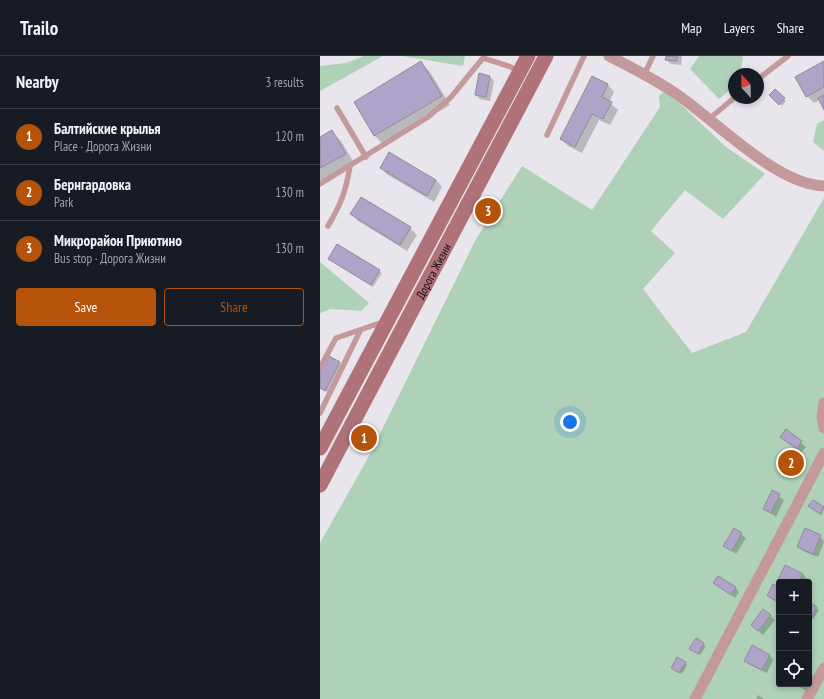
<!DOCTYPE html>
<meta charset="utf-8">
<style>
body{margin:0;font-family:"PT Sans Narrow",sans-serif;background:#242831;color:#f1f3f6}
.controls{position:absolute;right:12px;bottom:12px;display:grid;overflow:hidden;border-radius:4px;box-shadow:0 2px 6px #0003}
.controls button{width:36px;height:36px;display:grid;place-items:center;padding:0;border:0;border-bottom:1px solid #363941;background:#171b24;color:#f1f3f6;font:20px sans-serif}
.compass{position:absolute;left:408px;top:12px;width:36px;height:36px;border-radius:50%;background:#171b24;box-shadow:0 2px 6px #0003;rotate:338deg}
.you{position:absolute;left:250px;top:366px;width:14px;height:14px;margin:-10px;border:3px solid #fff;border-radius:50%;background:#1a73e8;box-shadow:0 0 0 6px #1a73e833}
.badge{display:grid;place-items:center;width:26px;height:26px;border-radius:50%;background:#b45309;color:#fff;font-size:13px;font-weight:700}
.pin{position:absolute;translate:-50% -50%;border:2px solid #fff;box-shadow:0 1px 4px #0006}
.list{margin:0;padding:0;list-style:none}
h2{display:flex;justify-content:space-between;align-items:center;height:52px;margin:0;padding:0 16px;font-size:17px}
h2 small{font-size:13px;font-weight:400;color:#9ea1a6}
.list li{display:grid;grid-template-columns:26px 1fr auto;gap:12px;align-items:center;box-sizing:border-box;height:56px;padding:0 16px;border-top:1px solid #363941}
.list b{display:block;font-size:15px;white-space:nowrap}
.list p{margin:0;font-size:13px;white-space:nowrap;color:#9ea1a6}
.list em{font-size:13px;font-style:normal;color:#9ea1a6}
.actions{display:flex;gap:8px;padding:12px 16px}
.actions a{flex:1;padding:9px 0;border:1px solid #b45309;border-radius:4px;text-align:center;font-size:14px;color:#b45309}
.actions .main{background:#b45309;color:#fff}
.icon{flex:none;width:22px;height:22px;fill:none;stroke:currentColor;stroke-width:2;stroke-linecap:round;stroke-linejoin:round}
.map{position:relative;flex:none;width:504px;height:643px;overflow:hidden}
header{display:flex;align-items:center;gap:24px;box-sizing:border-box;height:56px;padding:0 20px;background:#171b24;border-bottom:1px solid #363941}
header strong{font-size:19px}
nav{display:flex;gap:22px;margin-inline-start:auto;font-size:14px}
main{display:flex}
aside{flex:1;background:#171b24}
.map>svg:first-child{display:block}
.green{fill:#aed1b8;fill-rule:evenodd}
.shadow{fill:#0003}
.building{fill:#b0a3c9;stroke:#8f8d92}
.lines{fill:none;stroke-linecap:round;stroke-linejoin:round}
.lane{stroke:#c3999c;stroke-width:5.5}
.street{stroke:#c3999c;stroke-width:11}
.secondary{stroke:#af7279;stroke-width:15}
.labels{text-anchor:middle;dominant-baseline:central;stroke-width:3.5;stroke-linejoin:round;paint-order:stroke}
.street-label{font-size:12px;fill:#0f0f10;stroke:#fff}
</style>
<header>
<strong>Trailo</strong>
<nav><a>Map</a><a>Layers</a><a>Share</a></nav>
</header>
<main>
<aside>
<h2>Nearby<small>3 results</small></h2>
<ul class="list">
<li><span class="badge">1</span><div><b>Балтийские крылья</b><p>Place · Дорога Жизни</p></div><em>120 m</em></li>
<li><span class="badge">2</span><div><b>Бернгардовка</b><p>Park</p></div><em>130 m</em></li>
<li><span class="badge">3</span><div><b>Микрорайон Приютино</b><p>Bus stop · Дорога Жизни</p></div><em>130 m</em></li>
</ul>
<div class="actions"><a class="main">Save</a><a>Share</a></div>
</aside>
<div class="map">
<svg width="504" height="643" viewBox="0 0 504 643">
<rect width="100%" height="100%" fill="#e8e6ec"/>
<!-- green -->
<path class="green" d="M44,0H63L0,35V10L26,7Z
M82,0H145L143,10Z
M379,0H422L423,2L420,18H414V30L399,43L370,13Z
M344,36L356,44L405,90L445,118L403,163L365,134L331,175L355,197L323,233L372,297L426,276L504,142V643H0V487L49,400L156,183L202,110L272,154L340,51L339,40ZM459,526H489V628H459Z
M504,64V95L493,86L497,68Z
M0,206L49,247L41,255L11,253L0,257Z"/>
<!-- shadow -->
<path class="shadow" d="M347,0H362L361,9L351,8L346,4Z
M101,7L110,16L130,49L63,88L54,79Z
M504,7V52L500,44L494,47L487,40Z
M160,18L170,20L174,25L170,45L160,43L156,39Z
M272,21L288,29L294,36L289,46L298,54L290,69L279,64L262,97L248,90L241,83Z
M455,35L466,45L462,50L451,39Z
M12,76L21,85L34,107L0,126V83Z
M61,112L116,124L122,131L114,146L68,119Z
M42,142L90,172L97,179L87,195L38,165L32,158Z
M17,189L62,217L53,231L9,203Z
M19,306L21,308L7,336L0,332V318Z
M466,375L486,391L481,397L461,381Z
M452,436L464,444L456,461L444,453Z
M493,445L504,452L502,459L492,452Z
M421,478L426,482L416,498L405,490Z
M500,480L504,486L498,501L483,495L479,491Z
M483,518L487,523L486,526H461L459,523Z
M395,527L415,531L419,536L415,542Z
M459,533V548L448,540Z
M489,548L499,554L493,563L489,561Z
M450,560L455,564L443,579L436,573Z
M376,583L386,590L380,599L373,594Z
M449,599L453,604L447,617L430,609L425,604Z
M365,607L367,609L362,618L352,612Z
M489,617L494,621L487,635L473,628H489Z
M438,639L444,643H436Z"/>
<!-- building -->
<path class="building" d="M346,0H357V5L345,4Z
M101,5L122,40L54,80L34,46Z
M504,5V31L486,41L475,21Z
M159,17L170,20L166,41L155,39Z
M272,20L288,28L282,41L292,46L283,63L272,58L255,91L240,83Z
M455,33L465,42L459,49L449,39Z
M504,39V54L498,42Z
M12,74L26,98L0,112V81Z
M69,96L116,124L107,140L60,112Z
M41,141L91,171L80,189L30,158Z
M17,188L60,214L51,229L8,203Z
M9,300L20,306L5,335L0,332V310Z
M466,373L482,385L477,393L460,381Z
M452,434L460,438L451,457L443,453Z
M493,444L504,451L500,458L488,450Z
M414,472L422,477L412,495L403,490Z
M485,472L501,479L493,498L477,491Z
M465,509L483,518L479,526H462L458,524Z
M398,520L416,531L411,539L393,527Z
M453,528L459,532V546L447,540Z
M489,546L497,551L491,562L489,561Z
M443,553L451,559L438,575L431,569Z
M376,582L384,587L378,598L369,593Z
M432,589L450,599L442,614L424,605Z
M357,601L366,606L359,617L351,612Z"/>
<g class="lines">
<!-- lane -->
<path class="lane" d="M324,19L333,0
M438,23L468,0
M17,52L46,101
M389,63L414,42
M227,79L264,0
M0,128L108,61L131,41L163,2L191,11L199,16
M8,170C21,148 26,135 30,110
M1,310L16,282L63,266
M0,357L40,275"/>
<!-- street -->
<path class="street" d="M289,0C311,11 334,23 355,37C394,63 456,129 504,130
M504,347L502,361L504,372
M375,643L504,397
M487,643L504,612"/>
<!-- secondary -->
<g class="secondary">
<path d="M0,392L208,0"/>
<path id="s1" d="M0,429L226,0"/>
</g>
</g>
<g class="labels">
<!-- street labels -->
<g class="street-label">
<text stroke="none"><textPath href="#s1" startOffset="242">Дорога Жизни</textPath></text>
</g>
</g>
</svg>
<div class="controls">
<button>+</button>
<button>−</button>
<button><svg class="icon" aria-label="locate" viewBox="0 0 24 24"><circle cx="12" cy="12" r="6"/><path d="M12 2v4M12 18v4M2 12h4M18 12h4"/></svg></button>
</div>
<svg class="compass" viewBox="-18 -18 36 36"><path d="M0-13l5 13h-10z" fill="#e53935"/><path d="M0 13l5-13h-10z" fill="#9ea1a6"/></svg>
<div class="you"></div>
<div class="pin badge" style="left:44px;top:382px">1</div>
<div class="pin badge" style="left:471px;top:407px">2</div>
<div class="pin badge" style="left:168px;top:155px">3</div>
</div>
</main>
